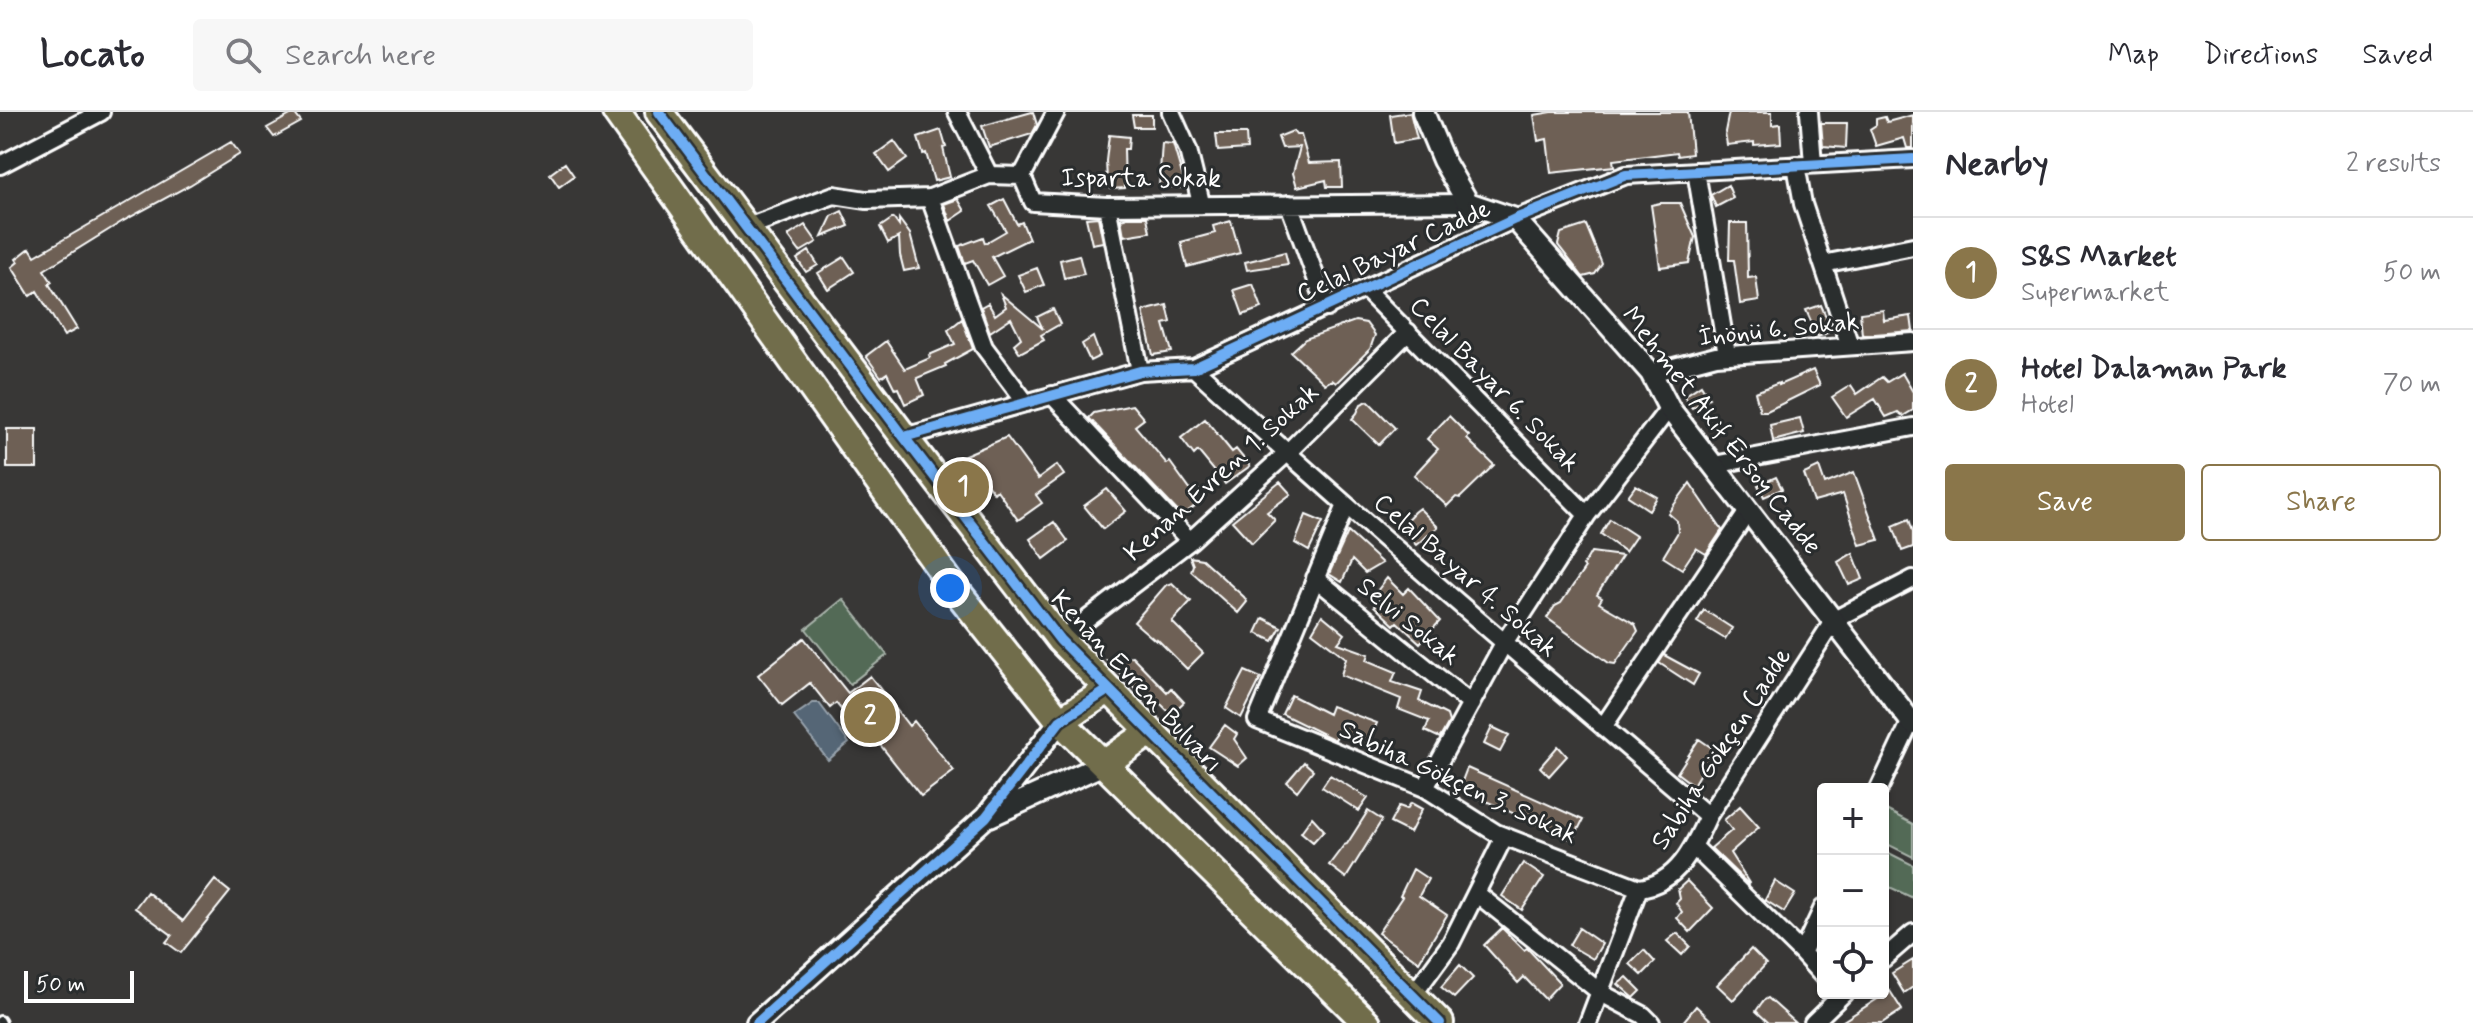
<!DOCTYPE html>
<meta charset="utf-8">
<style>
body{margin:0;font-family:Mynerve,sans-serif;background:#f7f7f7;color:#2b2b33}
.controls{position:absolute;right:24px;bottom:24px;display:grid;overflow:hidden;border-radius:8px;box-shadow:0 2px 6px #0004}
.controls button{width:72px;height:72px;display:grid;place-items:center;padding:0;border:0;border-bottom:2px solid #e1e1e2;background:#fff;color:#2b2b33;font:40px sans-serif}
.scale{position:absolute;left:24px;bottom:20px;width:110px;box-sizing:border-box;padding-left:8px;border:4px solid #fff;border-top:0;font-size:22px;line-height:28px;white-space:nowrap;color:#fff;-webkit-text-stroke:6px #2a2d2e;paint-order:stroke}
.you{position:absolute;left:950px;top:476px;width:28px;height:28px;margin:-20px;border:6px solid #fff;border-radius:50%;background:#1a73e8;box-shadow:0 0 0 12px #1a73e833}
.badge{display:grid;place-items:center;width:52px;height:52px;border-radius:50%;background:#8a764a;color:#fff;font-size:26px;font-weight:700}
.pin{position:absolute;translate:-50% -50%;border:4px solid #fff;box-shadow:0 2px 8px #0006}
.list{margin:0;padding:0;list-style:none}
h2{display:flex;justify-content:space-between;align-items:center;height:104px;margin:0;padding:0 32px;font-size:34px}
h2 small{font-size:26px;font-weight:400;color:#7c7c81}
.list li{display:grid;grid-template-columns:52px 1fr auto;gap:24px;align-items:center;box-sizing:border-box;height:112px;padding:0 32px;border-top:2px solid #e1e1e2}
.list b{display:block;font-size:30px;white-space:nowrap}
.list p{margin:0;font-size:26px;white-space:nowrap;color:#7c7c81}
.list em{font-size:26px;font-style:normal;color:#7c7c81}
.actions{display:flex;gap:16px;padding:24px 32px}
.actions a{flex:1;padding:18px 0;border:2px solid #8a764a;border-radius:8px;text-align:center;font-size:28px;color:#8a764a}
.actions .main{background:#8a764a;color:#fff}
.icon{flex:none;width:44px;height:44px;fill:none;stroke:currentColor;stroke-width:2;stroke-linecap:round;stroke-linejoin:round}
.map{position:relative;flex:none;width:1913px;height:911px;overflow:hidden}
header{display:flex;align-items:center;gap:48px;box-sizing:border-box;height:112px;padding:0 40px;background:#fff;border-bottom:2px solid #e1e1e2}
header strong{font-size:38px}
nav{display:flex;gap:44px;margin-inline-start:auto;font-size:28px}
.search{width:560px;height:72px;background:#f7f7f7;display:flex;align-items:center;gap:20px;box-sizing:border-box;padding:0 28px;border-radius:8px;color:#7c7c81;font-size:30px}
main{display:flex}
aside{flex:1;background:#fff}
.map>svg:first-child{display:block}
.green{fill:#536a57;stroke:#a9b4ab;stroke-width:2}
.water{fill:#546676;stroke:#98a3ad;stroke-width:2}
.building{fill:#6e6054;stroke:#fff;stroke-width:2}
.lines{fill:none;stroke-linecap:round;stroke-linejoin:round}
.service-casing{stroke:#fff;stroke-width:14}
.minor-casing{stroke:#fff;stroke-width:22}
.tertiary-casing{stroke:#fff;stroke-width:26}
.primary-casing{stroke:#fff;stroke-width:32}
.service{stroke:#2a2d2e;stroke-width:8}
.minor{stroke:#2a2d2e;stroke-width:16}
.tertiary{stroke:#2a2d2e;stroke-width:20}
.primary{stroke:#716d4b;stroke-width:26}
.cycleway-casing{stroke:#2a2d2e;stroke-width:15}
.cycleway{stroke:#6dadf4;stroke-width:10}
.labels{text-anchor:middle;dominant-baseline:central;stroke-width:6;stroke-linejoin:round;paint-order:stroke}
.street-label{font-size:26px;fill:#fff;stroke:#2a2d2e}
</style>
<header>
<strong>Locato</strong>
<div class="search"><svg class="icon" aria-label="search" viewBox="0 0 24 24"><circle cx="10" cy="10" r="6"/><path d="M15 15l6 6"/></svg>Search here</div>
<nav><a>Map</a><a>Directions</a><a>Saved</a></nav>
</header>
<main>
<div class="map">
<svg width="1913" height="911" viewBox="0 0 1913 911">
<rect width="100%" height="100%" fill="#383736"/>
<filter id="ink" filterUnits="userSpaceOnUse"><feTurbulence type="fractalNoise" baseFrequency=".0125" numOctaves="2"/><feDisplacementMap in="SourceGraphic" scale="16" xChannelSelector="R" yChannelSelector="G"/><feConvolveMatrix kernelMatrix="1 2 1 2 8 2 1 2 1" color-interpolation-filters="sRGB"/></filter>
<g filter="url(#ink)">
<!-- green -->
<path class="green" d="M843,487L887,543L850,572L806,517Z
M1886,698L1913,712V745L1883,730V703Z
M1883,738L1913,753V786L1883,772Z"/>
<!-- water -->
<path class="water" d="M813,591H819L849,631L828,648L794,604Z"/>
<!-- building -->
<path class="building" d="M1032,0H1033L1037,13L1032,22L989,35L982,14Z
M1410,0L1417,27L1394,31L1390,3Z
M1552,0H1688L1692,42L1678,44L1677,40L1654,43L1613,48L1614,54L1551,61L1547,27L1538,29L1534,3Z
M1729,0H1772V13L1780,12L1781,31L1754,33V30L1727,33L1725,20Z
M294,1L301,10L274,25L267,16Z
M1132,3H1152V15H1134Z
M1913,3V36H1907L1904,26L1876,34L1870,17L1876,13V7L1885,5L1887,10Z
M1821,11H1847L1846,36L1823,34Z
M941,18L946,35L943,36L950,65L934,69L926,41L923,42L918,26Z
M1293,19L1296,23H1301L1309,51L1341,50L1342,75H1327L1326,68L1297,75L1293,61L1300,35L1282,36L1278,25Z
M1216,22H1246L1247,37L1218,39Z
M1109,23L1129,25L1128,37H1124L1125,76L1111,77L1107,68L1106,49Z
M894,29L907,47L889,60L876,42Z
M231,30L240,42L190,73L123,109L44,158L52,170L49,172L77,217L64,224L37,179L30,184L12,155L18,150L16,147L30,136L35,144Z
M1162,31L1173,32L1186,76L1159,74Z
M565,51L574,64L559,75L550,62Z
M1728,73L1733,86L1716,95L1711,83Z
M958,87L965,99L950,109L944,92Z
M1004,87L1017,112L1022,110L1029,127L992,145L1003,164L987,173L973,148L965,151L959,134L983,125L985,131L1006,119L991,94Z
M1660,91H1680L1695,125L1689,151L1660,155L1651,93Z
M842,99L849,114L822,125L832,104Z
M1098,105L1103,130L1092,132L1086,106Z
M1127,105H1147L1150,120L1124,124L1121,107Z
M893,106L899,114V107L910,122L919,156L904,159L900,143L899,125L888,131L880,115Z
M1231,109L1240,141L1187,155L1181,130L1215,121L1213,114Z
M1730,111H1747L1748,166L1756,165L1759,189L1740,192L1734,148H1729Z
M805,113L817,130L800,140L788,124Z
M1586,113L1602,152L1595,162L1583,165L1558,133L1561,121Z
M809,139L818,153L806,160L797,147Z
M1285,140L1288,152L1247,158L1245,150Z
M1079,143L1084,162L1064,166L1060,148Z
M844,145L854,160L828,177L818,161Z
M1037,156L1044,173L1026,180L1018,163Z
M1253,172L1262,196L1243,203L1234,178Z
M1001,182L1043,217L1037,205L1053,197L1060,212L1041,223L1044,228L1020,241L1014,232L1021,226L1011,206L990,220L981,195L988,191L995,203L1006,195Z
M1167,193L1171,210L1164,212L1172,240L1153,243L1143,199Z
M1821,193L1832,219L1818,225L1806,198Z
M1883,198L1884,208L1911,204L1913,219L1862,223L1860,201Z
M962,207L973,237L945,252L946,254L917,266L924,283L905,292L898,276L895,277L887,261L881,265L866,244L886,229L905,257L930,246L929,243L955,232L948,218Z
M1355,209L1366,211L1375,223L1370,237L1336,271L1332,268L1325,272L1291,240L1305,227Z
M1093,225L1100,244L1090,249L1082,232Z
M1813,258L1820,273L1767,299H1760L1755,280L1779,271V273Z
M1902,261L1913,280V298L1903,304L1898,300L1886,305L1875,287L1846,305L1832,285L1851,273L1857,282L1882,265L1887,270Z
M1701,273L1709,286L1692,296L1684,284Z
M1368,289L1395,316L1379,333L1352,307L1357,301L1361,292Z
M1132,293L1144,307L1135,314L1167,352L1170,350L1191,379L1196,375L1205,386L1182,404L1089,306L1094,301Z
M1449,304L1469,324L1467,327L1494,353L1460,386L1456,385L1447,394L1414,363L1438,337L1427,327Z
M1800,306L1804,321L1773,329L1770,313Z
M1205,307L1232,340L1236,337L1250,354L1225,372L1198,339L1194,343L1181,326Z
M7,317H37V356H7Z
M1007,325L1038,367L1057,353L1064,363L1036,383L1042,391L1018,408L997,378L994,381L965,343Z
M1819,355L1825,372L1854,360L1879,428L1860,433L1843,382L1814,390L1804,362Z
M1776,365L1782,377L1764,385L1758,373Z
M1280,370L1291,382L1267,400L1275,408L1252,431L1232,409Z
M1690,371L1722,418L1706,442L1696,436L1682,457L1663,445L1678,420L1677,409L1668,401Z
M1636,373L1657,385L1649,398L1628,384Z
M1107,377L1126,399L1103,417L1084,394Z
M1419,396L1438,415L1416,433L1399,416L1414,400Z
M1306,403L1323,410L1309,439L1295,431Z
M1610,407L1636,424L1625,440L1601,422Z
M1909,407L1913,420V435L1902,439L1893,414Z
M1054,410L1068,429L1044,447L1030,427Z
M1348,420L1382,451L1365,461L1352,448L1342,470L1329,462Z
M1591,440L1622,444L1597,483L1602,486L1599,491L1635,512L1638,519L1615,552L1609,551L1547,506L1555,494L1561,491L1585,456L1583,454Z
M1853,441L1863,467L1849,473L1838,450Z
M1190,445L1202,447L1244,485L1247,490L1238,501L1191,459L1193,453Z
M1387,466L1403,482L1409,476L1440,509L1420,531L1397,510L1394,513L1374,494L1381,485L1377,479Z
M1172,471L1191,489L1172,510L1203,541L1187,557L1157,527L1156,529L1134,510L1166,473Z
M1704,498L1732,516L1725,527L1697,510Z
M1322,503L1345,522L1338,531L1369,542L1367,548L1396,560L1392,570L1422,580L1419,589L1447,603L1449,610L1440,626L1425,619L1429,609L1398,597L1401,587L1341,563L1346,546L1312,520Z
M1263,506L1281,515L1273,529L1256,521Z
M804,526L848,581L870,564L909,614L914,609L954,659L921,684L877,629L871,634L836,591L830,596L810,571L782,593L758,563Z
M1664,543L1699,562L1693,573L1659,551Z
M1132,544L1167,580L1171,576L1184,590L1171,602L1153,584L1147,589L1107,548Z
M1245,559L1261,566L1241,606L1226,596Z
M1291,583L1328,602L1331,594L1377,611L1367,634L1338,621L1335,628L1282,602Z
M1225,613L1237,622L1234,627L1247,646L1238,654L1209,635Z
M1492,615L1509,623L1500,640L1484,632Z
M1699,627L1718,640L1711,652L1704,654L1693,673L1677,661Z
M1558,634L1567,644L1549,664L1540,655Z
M1304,650L1313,658L1297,679L1287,670Z
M1467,656L1583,708L1573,728L1459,677Z
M1330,663L1368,686L1359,699L1322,675Z
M1411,691L1422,697L1410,721L1390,711L1399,694L1407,697Z
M1740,694L1759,715L1730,741L1749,771L1748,772L1711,736L1732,718L1724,708Z
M1368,699L1382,708L1346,766L1329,753L1344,733L1347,732Z
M1312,705L1324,718L1313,730L1301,720Z
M1523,751L1544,765L1522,798L1502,784Z
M1413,757L1428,767L1419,784L1447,803L1419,850L1378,821L1402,785L1400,784Z
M215,768L230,780L181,841L166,830L172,823L135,796L147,780L183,809Z
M1687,769L1713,796L1690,820L1677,806L1682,800L1676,791L1680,787L1678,777Z
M1775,769L1795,782L1784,800L1765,788Z
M1502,816L1524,838L1527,836L1560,871L1545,887L1524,865L1518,871L1484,833Z
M1579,816L1602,832L1593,847L1569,833Z
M1677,821L1690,834L1682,843L1667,829Z
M1751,837L1766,852L1733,888L1717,873Z
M1644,838L1655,850L1642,863L1630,852Z
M1913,848V875L1904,881L1892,861Z
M1460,853L1473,866L1454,886L1441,875Z
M1627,865L1641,879L1634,886L1618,872Z
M1890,879L1902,898L1882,911H1840Z
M1768,886L1796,911H1769L1756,899L1763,889Z
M1696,894L1714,911H1682Z"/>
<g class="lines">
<!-- service casing -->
<g class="service-casing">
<path id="service" d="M0,909L1,911"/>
</g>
<!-- minor casing -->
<g class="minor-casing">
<path id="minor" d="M957,0L989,63
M1171,0L1188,38L1201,91
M1809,0L1813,52
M0,53L101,0
M1796,53L1803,92L1850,234
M1696,59L1727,243
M1022,64L1056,0
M930,86L984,235L1026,291
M1289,92L1327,196
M1107,94L1140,259
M745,116L834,83L866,88L930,86L989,63L1022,64L1033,90L1107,94L1468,91
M1823,152L1913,134
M1366,178L1587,403
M1194,256C1361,410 1535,557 1708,704
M1651,261L1716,244L1913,230
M1052,283L1190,429
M904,325L1140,259L1194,256L1515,107L1626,63L1913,47
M1714,353L1913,315
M1346,393L1257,608L1425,676L1496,721L1639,776
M1315,466L1471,592
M1060,528L1190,429L1287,341L1408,220
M1603,615L1749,398
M1425,676L1504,531L1587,403L1669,296
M1879,677L1911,609
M1694,735L1802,841L1823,864
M1476,781L1601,881L1643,903L1651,911
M1802,841L1823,796
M1883,847L1913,821
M1413,883L1451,831L1504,725
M1588,911L1639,776C1677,772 1694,735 1708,704L1834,508L1913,467
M1813,911L1844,881"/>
</g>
<!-- tertiary casing -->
<g class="tertiary-casing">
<path id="tertiary" d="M1423,0L1443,48L1468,91L1515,107L1651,261L1669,296L1913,612
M990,704L1104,652
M757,911L986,705L1060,609"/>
</g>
<!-- primary casing -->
<g class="primary-casing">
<path id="primary" d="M616,0L951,472L1060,609L1367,911
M659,0L904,325L1060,528L1440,911
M1060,609L1108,578
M1104,652L1150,620"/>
</g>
<!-- service -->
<use href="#service" class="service"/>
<!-- minor -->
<use href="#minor" class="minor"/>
<!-- tertiary -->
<use href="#tertiary" class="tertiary"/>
<!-- primary -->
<use href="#primary" class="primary"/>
<!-- cycleway casing -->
<g class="cycleway-casing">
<path id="cycleway" d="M659,0L904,325L1060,528L1440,911
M904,325L1140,259L1194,256L1515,107L1626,63L1913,47
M757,911L986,705L1060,609L1108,578"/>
</g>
<!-- cycleway -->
<use href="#cycleway" class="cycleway"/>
</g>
</g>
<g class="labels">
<!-- street labels -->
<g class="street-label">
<text x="1141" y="67">Isparta Sokak</text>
<text transform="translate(1394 140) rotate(-25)">Celal Bayar Cadde</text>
<text transform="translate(1779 218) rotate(-6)">İnönü 6. Sokak</text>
<text transform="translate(1494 273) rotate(46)">Celal Bayar 6. Sokak</text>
<text transform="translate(1721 319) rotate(52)">Mehmet Akif Ersoy Cadde</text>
<text transform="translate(1222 361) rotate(-42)">Kenan Evren 1. Sokak</text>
<text transform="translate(1465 464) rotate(41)">Celal Bayar 4. Sokak</text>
<text transform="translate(1408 510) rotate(39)">Selvi Sokak</text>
<text transform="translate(1136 570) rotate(47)">Kenan Evren Bulvarı</text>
<text transform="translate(1722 637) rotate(-57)">Sabiha Gökçen Cadde</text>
<text transform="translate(1458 671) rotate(25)">Sabiha Gökçen 3. Sokak</text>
</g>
</g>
</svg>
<div class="controls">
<button>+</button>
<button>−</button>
<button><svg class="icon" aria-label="locate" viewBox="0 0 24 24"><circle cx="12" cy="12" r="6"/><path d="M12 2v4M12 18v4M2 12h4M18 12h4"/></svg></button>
</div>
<div class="scale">50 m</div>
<div class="you"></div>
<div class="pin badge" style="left:963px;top:375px">1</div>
<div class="pin badge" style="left:870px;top:605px">2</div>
</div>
<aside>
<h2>Nearby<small>2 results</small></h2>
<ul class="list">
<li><span class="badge">1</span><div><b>S&amp;S Market</b><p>Supermarket</p></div><em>50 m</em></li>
<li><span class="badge">2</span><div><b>Hotel Dalaman Park</b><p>Hotel</p></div><em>70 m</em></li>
</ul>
<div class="actions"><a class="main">Save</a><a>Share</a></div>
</aside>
</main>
